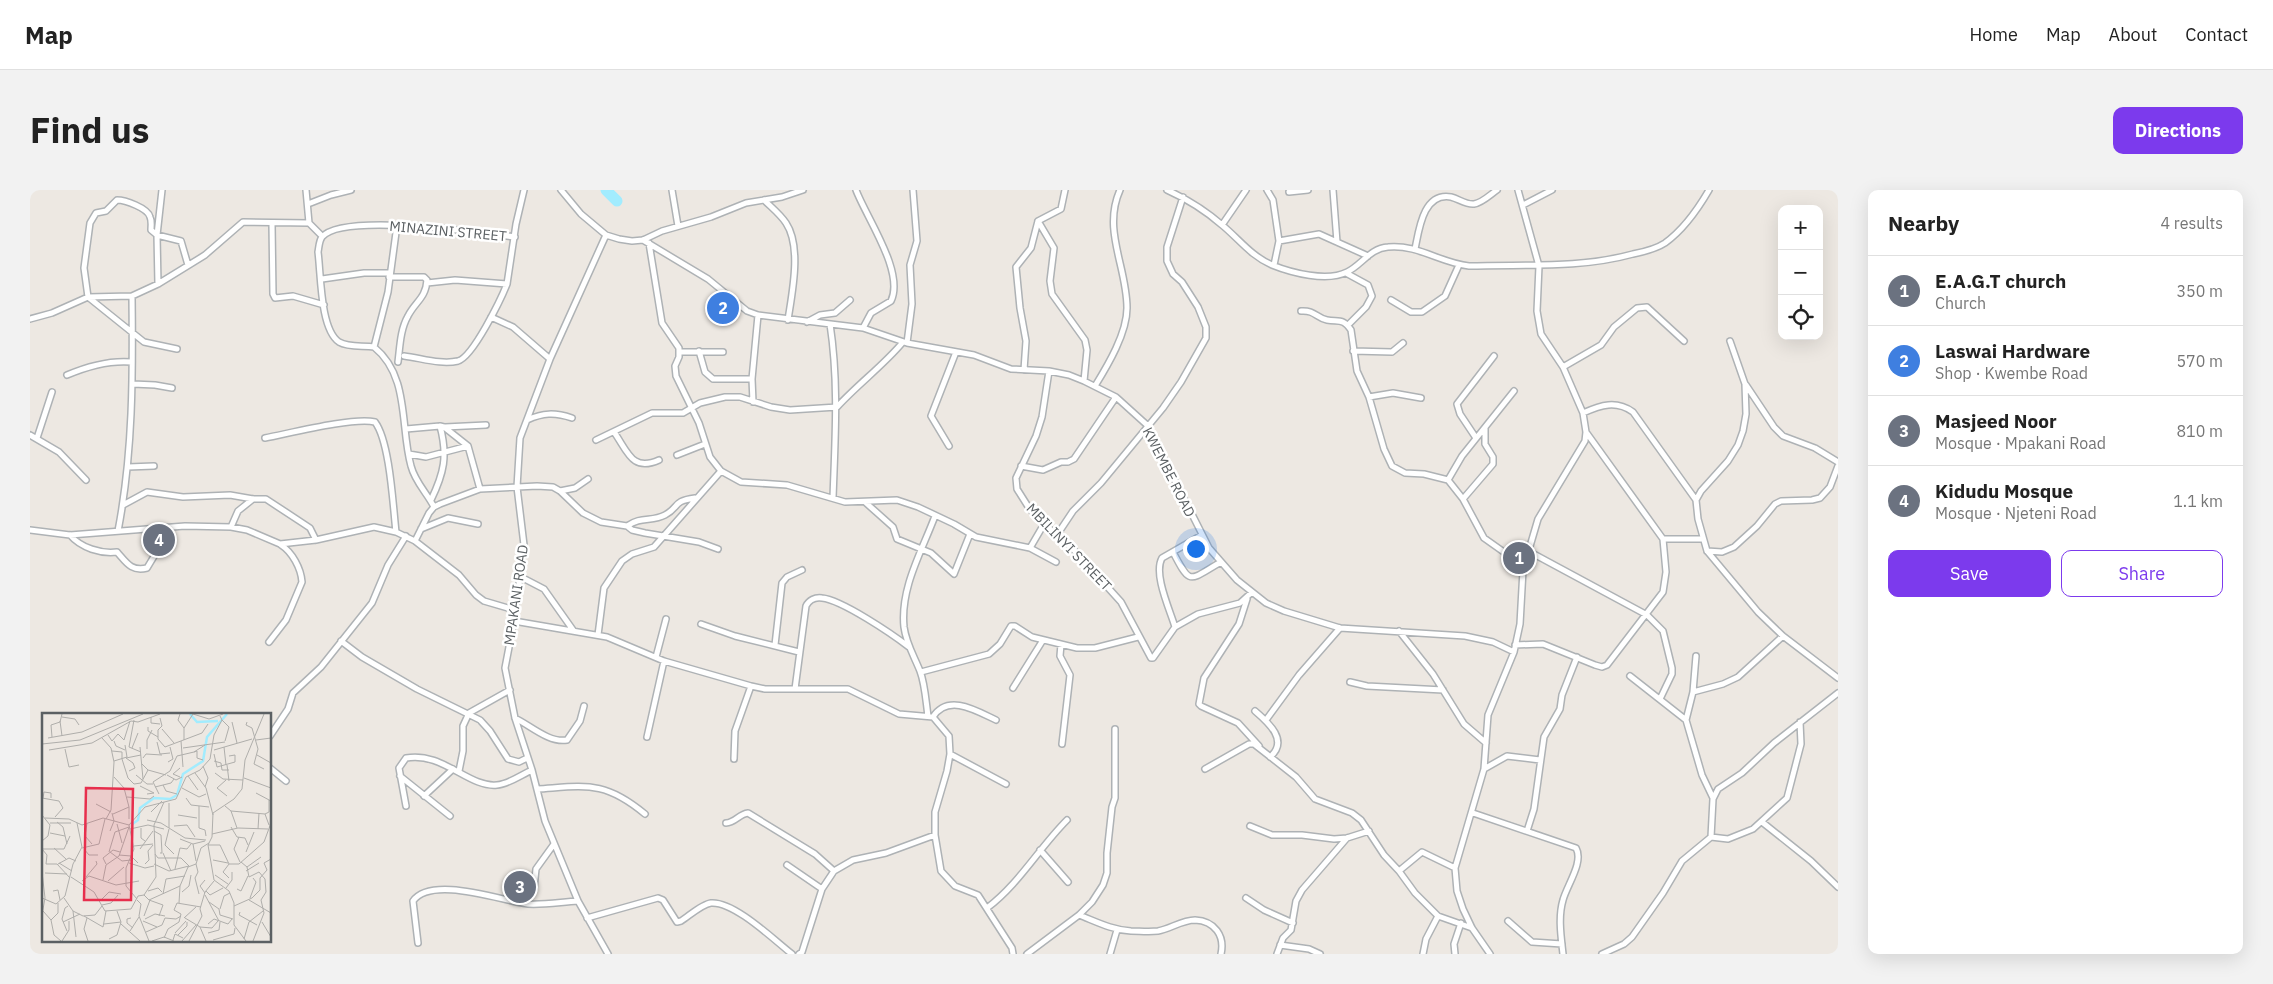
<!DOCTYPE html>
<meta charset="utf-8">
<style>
body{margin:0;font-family:"IBM Plex Sans",sans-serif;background:#f2f2f2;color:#222}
.controls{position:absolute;right:15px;top:15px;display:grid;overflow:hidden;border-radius:10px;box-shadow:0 5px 20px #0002}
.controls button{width:45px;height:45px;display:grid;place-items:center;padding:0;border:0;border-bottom:1px solid #e0e0e0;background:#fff;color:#222;font:25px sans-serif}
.you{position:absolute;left:1165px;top:358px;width:18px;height:18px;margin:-12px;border:4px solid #fff;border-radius:50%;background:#1a73e8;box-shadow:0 0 0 8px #1a73e833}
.badge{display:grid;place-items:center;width:32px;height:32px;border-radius:50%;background:#7c3aed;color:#fff;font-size:16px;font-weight:700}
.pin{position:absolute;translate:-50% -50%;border:2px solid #fff;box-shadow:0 1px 5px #0006}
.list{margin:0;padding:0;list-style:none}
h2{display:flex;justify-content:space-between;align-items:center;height:65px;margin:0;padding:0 20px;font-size:21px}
h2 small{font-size:16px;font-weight:400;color:#767676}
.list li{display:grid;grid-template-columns:32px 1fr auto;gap:15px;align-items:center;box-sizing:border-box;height:70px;padding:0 20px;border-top:1px solid #e0e0e0}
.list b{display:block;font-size:19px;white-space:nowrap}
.list p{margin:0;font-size:16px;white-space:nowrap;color:#767676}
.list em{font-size:16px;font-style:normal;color:#767676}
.actions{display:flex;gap:10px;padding:15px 20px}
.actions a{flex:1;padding:11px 0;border:1px solid #7c3aed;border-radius:10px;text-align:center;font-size:18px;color:#7c3aed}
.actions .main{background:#7c3aed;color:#fff}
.icon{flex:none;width:28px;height:28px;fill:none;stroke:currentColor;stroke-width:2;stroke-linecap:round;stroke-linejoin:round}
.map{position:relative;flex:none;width:1808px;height:764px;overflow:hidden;border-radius:10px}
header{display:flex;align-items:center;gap:30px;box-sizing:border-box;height:70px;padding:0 25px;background:#fff;border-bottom:1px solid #e0e0e0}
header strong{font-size:24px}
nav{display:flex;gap:28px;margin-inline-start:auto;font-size:18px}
.intro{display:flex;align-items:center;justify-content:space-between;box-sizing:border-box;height:120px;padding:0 30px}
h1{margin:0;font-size:35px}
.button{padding:12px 22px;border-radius:10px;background:#7c3aed;color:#fff;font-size:18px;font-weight:700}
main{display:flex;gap:30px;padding:0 30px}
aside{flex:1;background:#fff;border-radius:10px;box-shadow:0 5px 20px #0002}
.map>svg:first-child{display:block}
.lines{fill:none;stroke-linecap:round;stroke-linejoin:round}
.river{stroke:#a2ecfe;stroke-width:11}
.minor-casing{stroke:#aeb2b5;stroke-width:8}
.minor{stroke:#fff;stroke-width:5}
.labels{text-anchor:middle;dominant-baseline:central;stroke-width:5;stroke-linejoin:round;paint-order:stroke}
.street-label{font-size:14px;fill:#5b6063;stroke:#fff}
.inset-river{fill:none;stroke:#a2ecfe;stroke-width:2.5}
.inset-road{fill:none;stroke:#afaeab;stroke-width:1}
.view{fill:#e72f4d;fill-opacity:0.15;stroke:#e72f4d;stroke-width:2.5}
.inset-edge{fill:none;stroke:#5b6063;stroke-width:2.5}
</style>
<header>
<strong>Map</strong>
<nav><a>Home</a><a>Map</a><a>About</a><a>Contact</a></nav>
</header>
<div class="intro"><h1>Find us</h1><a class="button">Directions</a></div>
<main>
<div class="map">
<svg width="1808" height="764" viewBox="0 0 1808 764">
<rect width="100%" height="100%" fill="#ede8e2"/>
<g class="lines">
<!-- river -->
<path class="river" d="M576,0L587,11"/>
<!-- minor casing -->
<g class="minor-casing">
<path id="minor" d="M276,0L279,33
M531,0L551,24L576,45L589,49L602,51L613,50L632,41L681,27L716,13L752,7L773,0
M642,0L648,36
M826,0C836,27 875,82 861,111L841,123L833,138
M1137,0C1157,9 1176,21 1192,35C1209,49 1221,66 1242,75C1262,83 1297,92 1317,82C1332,75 1340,58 1358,57C1387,54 1411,73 1439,76C1495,74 1548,79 1603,64C1613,62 1626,59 1635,53C1653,40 1668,19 1679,0
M1237,0L1243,10L1249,51L1244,75
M1303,0L1307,52
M1259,2L1278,0
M734,10C741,17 750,24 756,33C772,57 762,103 758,130
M278,14L301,5L321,0
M1493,15L1522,0
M1008,31L1024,58L1020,91L1022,104L1055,150L1057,160L1054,191
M242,34L243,104L245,108L263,106L294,115
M1192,35L1216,0
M127,45L121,40C121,36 122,31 120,27C118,18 95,10 87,10L76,21L66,23L60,33L54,78L58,107L114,152L147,159
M127,45L151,51L158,75
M576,45L520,169L490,248L487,297L494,355L484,431L475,478L485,528L502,580L515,631L548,711L578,764
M613,50L678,89L717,121L728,125L833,138L877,153L944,165L981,179L1019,181L1039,185L1054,191L1086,207L1117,235L1179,358L1207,390L1236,413L1254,421L1310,438L1435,446L1463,452L1484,462
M1249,51L1289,44L1338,66
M619,53L632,133L649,158V167L645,176L646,186L669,233L680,267L691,281L711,292L757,295L815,312L867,310L888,317L924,334L946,347L1000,358L1026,372
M1385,59C1389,40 1393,2 1421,7C1429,9 1436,15 1444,14C1452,13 1461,4 1467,0
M1316,83L1338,95L1342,106L1336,117L1318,135
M359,87H394L397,90C396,108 385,112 378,126C370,140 370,157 368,172
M292,89L334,83H359
M397,93L425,90L477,94L486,34L494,0
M128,94L127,45L132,0
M1361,110L1381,122H1392L1415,106L1429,75
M1271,121C1285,120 1286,128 1297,130C1309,132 1313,128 1321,140L1327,181L1339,207L1354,259L1362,276L1375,283L1394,284L1418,290L1433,309L1454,348L1478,365L1493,380
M461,127L483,137L520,169
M0,129L22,123L58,107L102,106L128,94L175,65L213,32L279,33L292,46
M777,132L790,125L805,123L820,110
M800,134C809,193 805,250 803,308
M1700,151L1715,194L1716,224L1713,241L1708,255L1698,271L1671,301L1666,310L1668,329L1677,361L1728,422L1753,446L1808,488
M877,153L882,114L880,75L887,51L883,0
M344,157L358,102L367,35
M669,161L675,182L683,189H722
M1323,161L1362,162L1373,153
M650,162H693
M374,166C391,168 411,175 428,171C443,167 471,109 477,94
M1533,177L1571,155L1584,137L1607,118L1617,117L1654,151
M994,180L996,151L990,118L986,77L1001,58L1008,31L1031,19L1035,0
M1019,181L1012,227L1006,246L986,288L987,299L999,318L1014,334L1043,359L1091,412L1121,468H1123L1145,437L1168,424L1210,413L1221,403
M37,185C58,176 79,170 102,172
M103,194L125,195L142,198
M1716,195L1744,237L1753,246L1785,258L1808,272
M1065,196C1078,175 1097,143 1097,118C1097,77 1072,40 1090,0
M1339,207L1363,203L1391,208
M723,212L722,189L728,125
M1553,223C1571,215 1586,210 1603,222L1666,310
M497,230C513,223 524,222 542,228
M415,237L456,235
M376,239L410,236L414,237L438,256L450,299
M584,242C598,262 602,282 629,270
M1556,242L1633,349H1673
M0,245L29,262L56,290
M7,248L22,202
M235,248C261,243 323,227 345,232C360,252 363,316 366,342
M1446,248L1430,224L1427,214L1464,166
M566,250L622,223H653L670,213L695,207H710L741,217L760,220L807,217C828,194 854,175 873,152
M919,256L901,226L926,162
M379,264L396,267L438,256
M647,265L675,254
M991,276L1013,280L1031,272H1038L1044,269L1086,207
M98,277L124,276
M1418,290L1432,266L1484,201
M530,301L545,298L558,289
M1433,309L1463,274V267L1455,254V238
M401,310C414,283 418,266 410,236
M835,312L863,337L867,349L901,363L924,384L940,344
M93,315L117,302L153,307L200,305L223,309H236L274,334L280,338L286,350
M404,317C397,303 385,292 381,276C370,237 380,186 344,157C334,155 319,158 309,152C290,139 291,84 288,62C289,57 289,51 292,47C313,22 452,43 485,47
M597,336C611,326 622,332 635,325C650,317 642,311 665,308
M201,337L208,321L223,309
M391,339L418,328L448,334
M0,340L40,345L155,336L201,337L217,340L250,354L286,350L344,337L366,342L385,351L429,385L446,405L454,411L485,420
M88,341C103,263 103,185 102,106
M40,345C51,358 71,364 87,362C96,372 101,382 117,378L126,363
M1027,345L1043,321L1071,293L1133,218L1151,192L1176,148V137L1168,117L1152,92L1143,84L1137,71V57L1153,7
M385,351L399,323L404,317L410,314L450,299L507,296L523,297L530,301L553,323L571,332L597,336L602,340L615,343L669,352L688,359
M1000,358L1014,334
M1677,361L1692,362L1704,357L1727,336L1745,314L1751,311L1782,310L1790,308L1800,297L1808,276
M1143,362C1161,397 1159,390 1191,372
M1500,362L1617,425L1633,441L1642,478V484L1630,509
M489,386L514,399L543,440
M1217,409L1209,434L1174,488L1169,514L1171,516L1208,533L1229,556
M484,431L577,447L634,471L721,496L735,499H818L869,524L903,527L919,546L920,564L917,581L905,622V645L911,681L925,696L948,705L982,758L983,764
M671,434L705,446L769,462
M1145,437C1140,420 1123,384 1132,368L1172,345
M1369,441L1403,484L1434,534L1456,553
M568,445L574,398L592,371L602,364L624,357L691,281
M311,451L332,467L387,499L450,530L460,541L478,569L489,572L497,568
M239,452L256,430L272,392C271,378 262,362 251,355
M1031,454L1030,466L1040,485L1032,554
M745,455L752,393L757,387L772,380
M1485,455L1513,454L1565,475L1572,477L1577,475L1633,402L1636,382L1633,349
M1666,466L1663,502L1656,530L1672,585L1683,608
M626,467L636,429
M891,482L959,464L970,454L981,436H985L1002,447L1047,458H1065L1108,447
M1600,486L1656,530
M1320,492L1337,496L1413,500
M983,498L1013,450
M765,499L776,416C779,410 785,407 792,408C812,410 862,444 879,457
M1663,502L1693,494L1708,487L1753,446
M1225,521C1239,533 1259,551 1240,567
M898,526C896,512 895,494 890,481C884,466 876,453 874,437C870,398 892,361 905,326
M903,527C918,503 947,521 966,530
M485,528C501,536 519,553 537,550L550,531L554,516
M1236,530L1269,485L1310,438
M240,546L258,519L263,503L291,477L342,413L358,375L376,346
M617,547L634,471
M920,564L976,594
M704,569L705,541L721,496
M240,578L256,591
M1175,579L1219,554H1224L1266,587L1285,609L1322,623L1331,630L1354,665L1369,681L1385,703L1408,726L1442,738
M1454,579L1477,566L1510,570
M429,581L433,561V536L439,523L480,500
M370,586L420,626
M507,599C556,596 574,590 615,624
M394,606L423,579
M376,616L369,578L376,568C412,561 439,598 467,595C479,594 491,585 502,580
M1443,623L1546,658C1554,672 1537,695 1533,710C1528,727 1531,746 1533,764
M1732,632L1781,671L1808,697
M696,633C705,633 709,624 718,623L785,664L804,681
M1220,636L1242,645H1272L1304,649L1317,648L1339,641
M1497,641L1504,619L1514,547L1530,519L1532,505L1547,467
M1681,647L1698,649L1723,639L1757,608L1771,554L1770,532
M1010,660L1038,692
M757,675L792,699
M1369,681L1392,662L1425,678
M504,698L506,679L524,654
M1216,708L1234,720L1263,733
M957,718C989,694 1009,658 1037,630
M1049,725C1067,732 1082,740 1101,741C1109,741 1119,742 1128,741C1140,739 1152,730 1165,730C1185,731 1195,746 1191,764
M557,728L628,708L633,710L647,732L651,731C659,726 672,714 681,713C704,711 744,750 762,764
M1478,731L1502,752L1532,754
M388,753L383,711C402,685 472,711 498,714C514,715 531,712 548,711
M1250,755L1279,759L1290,764
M769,764L772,762L792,699L804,681L823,670L856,663L905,645
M997,764L1049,725L1062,712L1073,695L1077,683V663L1082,617L1085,608V539
M1080,764L1087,740
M1247,764L1253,748L1261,740L1266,711L1272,700L1317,648
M1393,764L1396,749L1408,726
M1425,764L1424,754L1431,733
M1460,764L1442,738L1433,719L1427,701L1425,678L1454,579L1458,525L1484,462L1490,434L1493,380L1508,329L1555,251L1556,242L1553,223L1533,177L1511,144L1507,121L1509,76L1488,0
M1572,764L1594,754L1602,747L1633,703L1652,671L1681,647L1683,609L1688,599L1712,583L1744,553L1808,503"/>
</g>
<!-- minor -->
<use href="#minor" class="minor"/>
</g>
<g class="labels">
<!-- street labels -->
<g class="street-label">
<text transform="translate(418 41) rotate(5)">MINAZINI STREET</text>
<text transform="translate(1139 282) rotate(63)">KWEMBE ROAD</text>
<text transform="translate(1039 357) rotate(46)">MBILINYI STREET</text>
<text transform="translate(486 405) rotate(-82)">MPAKANI ROAD</text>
</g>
</g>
<!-- overview -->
<g transform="translate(12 523)">
<rect width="229" height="229" fill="#ede8e2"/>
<path class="inset-river" d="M148,1L155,9L176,8M89,112L96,107L98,95L112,85L128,86L135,82L141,61L161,48L165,24L185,1"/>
<path class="inset-road" d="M138,1L136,7L142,15M151,1L167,6L181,1M20,4L33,6L37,12M109,4V10L118,11M118,5L120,13L116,17V26L123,34L160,20L166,11M92,7L87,34L99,39M180,7L187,14L183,28M18,8L20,23M190,9L195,30M205,9L204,12L210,15L216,36L212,51L222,56M106,14V18L116,24M120,16L132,30M66,22L70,28L76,21L82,27L88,8M10,24L9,12L18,9L20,1M6,25L40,19L81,1M60,25L69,35L72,49L69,97L64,106M142,27V15L151,1M214,27L229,25M72,28L74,33L83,37M139,28L141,54M115,29L118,41L128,40M0,31L38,27L101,1M98,34L101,66M182,34L184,52M90,35L96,20M141,35L183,29M23,36L27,54L37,52M105,36V27L110,17M7,37L50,30L89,8L96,9L118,1M172,37L210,26M70,38L80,39V46M152,39L155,38V45L161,47M172,41L175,54L193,49V42L187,43M215,42L229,50M84,45L91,50L93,55L87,58M84,45L99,42M101,45L104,41L120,42M80,46L86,65L92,71L99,70L106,57L100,51M72,48L85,44L83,32M172,48L179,50L180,57H187M126,49L131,46L128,34M185,52L187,68M161,53L166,65L163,74M138,55L131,61L138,64M106,57L124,62M153,60L164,75L171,102M173,60L181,66L201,67M94,62L105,71H111M125,62L134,67L140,64M146,63L156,77M72,64L82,75L87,94M202,65L229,75M184,67L175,75L185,83M121,72L124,78L135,81M98,73L112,80L105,81M113,74L129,70L132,66M140,75L157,84L164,81M214,80L229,88M117,81L111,69L128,58L135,43L152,39L163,32M85,84L108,86L112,83M0,85L17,88L21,95L13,104M1,85L2,79L9,80V85M144,85L149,92L167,94M54,91L69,99M157,93V115L163,117L164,123M183,93L189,98L223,101L227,112M189,98L195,115M109,99L120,88M71,101L87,94V106M223,101L227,99V87M0,102L8,112L6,123L0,128M136,102L155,105M3,105L27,106L40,112L61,105L87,112M105,107L119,110L143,125L164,127M15,109L21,114L25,131M8,110H29M45,110L43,123L50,131M75,111L80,130M132,113L145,112L153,124M189,114L195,124L203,125L206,132M99,115V125L103,128M127,115V90M88,116L106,112L122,116M127,116L123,132L132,141M216,116L217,100M68,118L72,108L70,100M112,118L119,122L120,140H118M8,120L23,123M170,121L196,115L226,116M197,124L192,136L198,149M138,126L151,131L163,128M151,131L154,148M166,132H178L187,151H197L222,129L229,110M92,133L111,131M12,135L24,146M40,135L57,131L63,106M0,136L5,142L4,151H15L28,165M0,136H22L28,123M42,136L47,142H56M98,136L111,118M67,139L73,119L87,114M68,139L80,148L89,147M204,139L212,119M121,140L129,158M113,141L116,145H139L147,153M77,142L89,143L96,150M171,147L186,150M199,149L205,154L207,164L217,159L223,166L224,179L219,187L222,200L211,228M17,150L30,158M87,150L103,155L112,153M16,151L27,145L34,148M64,151L61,145L71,137L78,139M103,151L107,147L106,138L111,132M112,151L127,158L147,153M154,151L156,159L153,165L157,181M187,151L181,159L187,165M205,154L219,144M133,156L138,135L145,136L149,131M204,158L217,150M0,159L3,185L0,202M3,160L25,161M173,162L186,171M29,164L52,179L63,198L89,196L96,183L102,182L107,187L138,173L146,154L154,151L159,135L167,130M44,164L55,151L54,148M61,167L64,152L77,143L87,114M163,167L158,173L163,180M40,168L47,163L74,172L97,168M66,168L82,154M184,175L190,167V159M195,176L199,178L206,163M11,178L16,177L18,187M106,178L116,175L120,179M164,178L168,182L181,175M140,179L147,173L149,162M121,181L124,166L143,163M102,182L114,164L112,112L122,89M163,182L177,208M0,185L14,191L23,183L31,151L40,134L35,110M22,185L31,198L41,203L53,202L60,193M208,185L214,169L211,165M95,186L84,173V155L92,136L87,112L103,94L134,86L144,64L158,57L168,46L172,22L180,7L178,3M95,187L99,191L97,203L107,228M107,187L121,192L117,203M207,187L229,200M58,188L67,179L79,181M167,189L177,196L178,202L191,206M137,190L138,173M60,192L69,190L76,182M192,193L210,185L218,177V165L225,157L222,150L229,146M178,196L182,183L188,180M1,198L9,207L12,222L19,228M31,198L34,224M198,199L197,202L215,212M139,201L132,197L135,190L159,194M42,203L61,214L64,198M102,203L108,187M45,205L42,216L46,228M89,205L85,206V210L91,215M142,205L154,194M143,205L158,214L164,228M103,206L113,201L123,203M9,207L16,200V190M101,208L115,214M21,209L38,201M220,209L229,224M62,211L79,209M79,211L98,228M166,211L172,206L186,211L190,206M158,214L170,215L176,208M25,218L20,206L23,195L26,193M88,218L97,204M104,219L120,212L123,205L134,206L139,203M133,220L144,208M166,220L177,217L178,209M136,222L145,213V209M122,225L126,216L137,209L139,201M67,226L75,222L79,209L75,198M202,226L207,209L221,198M131,227L133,221L141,225M171,227L192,221L193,215M20,228L27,217V208M110,228L122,224L132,228M140,228L154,212M147,228L160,203L158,196L163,179L172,168M204,228L192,212V190L187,178L172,167L166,132L170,124L171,100L192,86L200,76L203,47L222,1"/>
<path class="view" d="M44,75L91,76L89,187H42Z"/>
<rect width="229" height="229" class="inset-edge"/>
</g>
</svg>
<div class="controls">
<button>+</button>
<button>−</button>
<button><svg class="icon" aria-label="locate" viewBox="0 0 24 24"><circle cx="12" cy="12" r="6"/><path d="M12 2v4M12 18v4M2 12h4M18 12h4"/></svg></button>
</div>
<div class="you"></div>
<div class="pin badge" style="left:1489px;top:368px;background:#6b7280">1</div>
<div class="pin badge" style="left:693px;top:118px;background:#3f7fe0">2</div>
<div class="pin badge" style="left:490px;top:697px;background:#6b7280">3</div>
<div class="pin badge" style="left:129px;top:350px;background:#6b7280">4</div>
</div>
<aside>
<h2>Nearby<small>4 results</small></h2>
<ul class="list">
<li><span class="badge" style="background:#6b7280">1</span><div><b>E.A.G.T church</b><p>Church</p></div><em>350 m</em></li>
<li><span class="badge" style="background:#3f7fe0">2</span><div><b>Laswai Hardware</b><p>Shop · Kwembe Road</p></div><em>570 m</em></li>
<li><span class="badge" style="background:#6b7280">3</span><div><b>Masjeed Noor</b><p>Mosque · Mpakani Road</p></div><em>810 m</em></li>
<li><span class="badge" style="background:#6b7280">4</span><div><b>Kidudu Mosque</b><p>Mosque · Njeteni Road</p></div><em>1.1 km</em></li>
</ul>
<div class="actions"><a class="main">Save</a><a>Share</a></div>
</aside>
</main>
